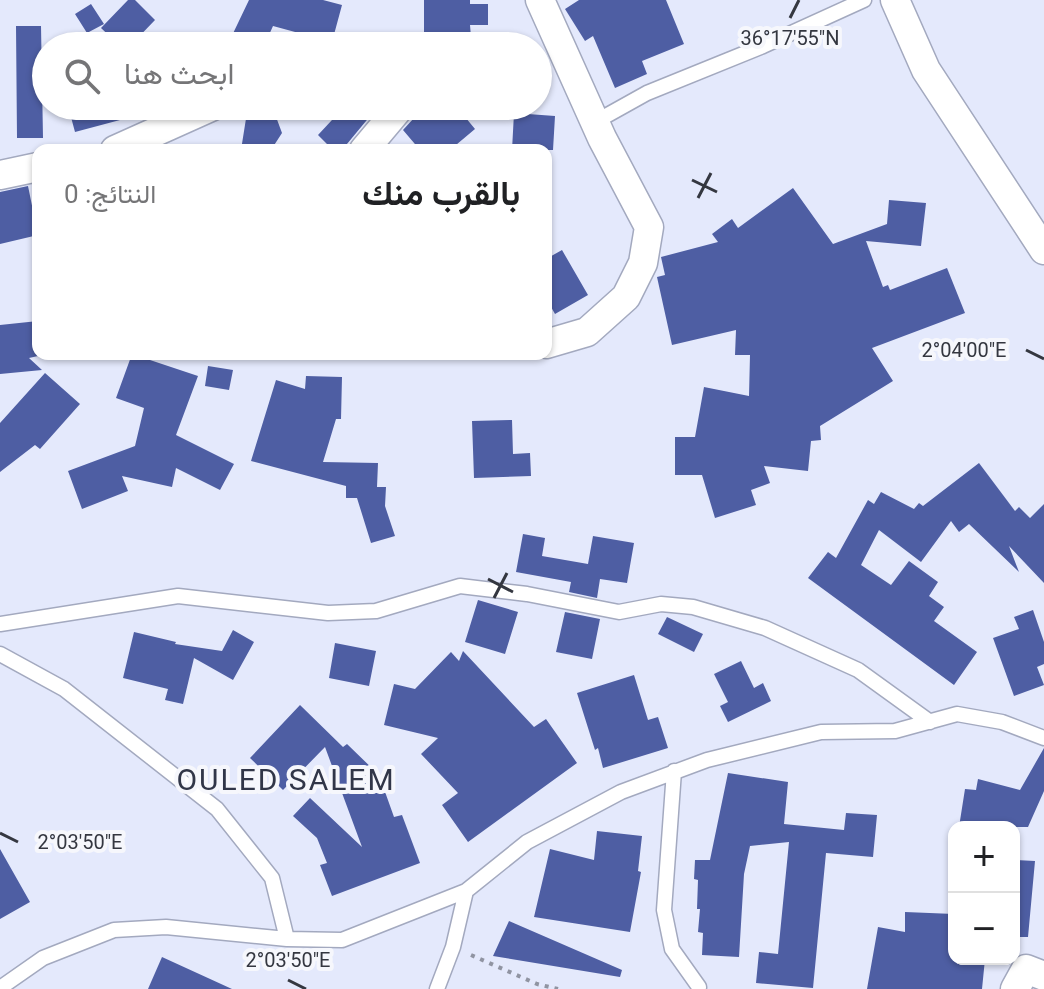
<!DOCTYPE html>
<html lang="ar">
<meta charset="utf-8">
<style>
body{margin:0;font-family:Roboto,Vazirmatn,sans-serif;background:#f2f2f2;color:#202124;direction:rtl}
.controls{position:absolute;right:24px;bottom:24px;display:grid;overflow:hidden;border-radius:16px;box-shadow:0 2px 6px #0004}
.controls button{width:72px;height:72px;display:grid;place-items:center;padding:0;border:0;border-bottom:2px solid #e0e0e0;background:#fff;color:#202124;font:40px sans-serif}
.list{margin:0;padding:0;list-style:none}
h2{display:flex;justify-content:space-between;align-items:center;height:104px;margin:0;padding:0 32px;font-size:34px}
h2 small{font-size:26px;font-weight:400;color:#757577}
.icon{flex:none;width:44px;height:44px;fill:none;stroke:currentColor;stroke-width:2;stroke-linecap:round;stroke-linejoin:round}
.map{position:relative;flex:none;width:1044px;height:989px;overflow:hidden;direction:ltr}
.search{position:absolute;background:#fff;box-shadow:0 2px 6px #0004;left:32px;top:32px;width:520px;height:88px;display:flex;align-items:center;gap:20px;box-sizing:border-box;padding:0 28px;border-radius:44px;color:#757577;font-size:30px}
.panel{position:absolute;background:#fff;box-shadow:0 2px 6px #0004;left:32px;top:144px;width:520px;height:216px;border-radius:16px;direction:rtl}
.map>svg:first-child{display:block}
.building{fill:#4e5ea3}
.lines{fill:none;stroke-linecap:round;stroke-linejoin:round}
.service-casing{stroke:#a3a9bf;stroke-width:17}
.minor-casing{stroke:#a3a9bf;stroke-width:31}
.path{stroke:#9094a2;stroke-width:4;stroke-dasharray:4 6;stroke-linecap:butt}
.service{stroke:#fff;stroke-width:14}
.minor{stroke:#fff;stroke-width:28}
.ticks{fill:none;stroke:#343740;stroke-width:3}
.labels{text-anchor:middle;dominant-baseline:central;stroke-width:8;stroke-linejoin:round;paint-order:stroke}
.quarter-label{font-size:30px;letter-spacing:2px;fill:#313648;stroke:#f6f7fc}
.ticks-label{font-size:20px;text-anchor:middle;fill:#343740;stroke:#f6f7fc;stroke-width:8;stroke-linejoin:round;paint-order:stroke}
</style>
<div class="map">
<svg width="1044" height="989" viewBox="0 0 1044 989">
<rect width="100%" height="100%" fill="#e4e9fc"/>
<!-- building -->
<path class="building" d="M128,0H135L155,20L130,46H120L101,28Z
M249,0H323L342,5L332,42L273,26L264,46H227Z
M424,0H470V4H488V25H470L471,37H424Z
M579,0H666L684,44L642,61L647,74L615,88L593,36L585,41L565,9Z
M91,4L104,24L87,33L75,14Z
M16,26H41L43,138H17Z
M68,106H149L150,112L75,132Z
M248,106H272L282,133L271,150H241Z
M345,106H361L371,115L342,150H333L318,135Z
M425,106H456L475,129L450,150H420L403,130Z
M514,113L555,116L553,150H512Z
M28,186L38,235L0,244V192Z
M793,188L833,244L887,224L889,200L926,203L921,246L866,241L883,287L888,285L890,290L947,268L965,313L872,348L893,381L820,426L821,440L811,441L808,471L764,466L770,483L751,490L756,505L715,518L702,475H675V437H695L704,387L749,396L750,355H735L736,330L672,345L657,277L665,275L661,257L718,242L712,234L732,219L738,228Z
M562,250L588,295L555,314L546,298V259Z
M38,321V356L29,358L42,370L0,374V325Z
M132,354L198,376L176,435L234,464L220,490L176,468L172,487L122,476L128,491L82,509L68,471L135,446L144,408L116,398Z
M208,366L233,370L229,390L205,386Z
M45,373L80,404L40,449L35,445L0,472V423Z
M306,376L342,377L341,419H336L323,462L378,463L377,487H386L385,506L395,536L371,543L357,498H346V486L251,461L276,380L305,389Z
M512,420L513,454L530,453L531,476L474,478L472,421Z
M979,463L1015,511L1019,507L1030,518L1044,504V583L1009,546L1019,572L969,524L959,532L951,521L921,562L879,530L861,565L891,585L909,561L938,582L929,596L944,607L934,621L977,652L954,685L808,578L828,552L836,558L868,500L874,504L881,492L914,509L919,503L923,506Z
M523,534L545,538L542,556L588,564L593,536L634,543L627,583L600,579L597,598L569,592L571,582L516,572Z
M478,600L518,612L505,654L465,642Z
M1033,610L1044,642V664L1037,667L1044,685L1014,696L993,638L1019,629L1014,617Z
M565,612L600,619L592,659L556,652Z
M667,617L703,634L694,652L658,634Z
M233,630L254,642L233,680L194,658L183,704L165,700L168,689L123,678L134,632L176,642L175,644L222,651Z
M335,643L376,651L369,686L329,678Z
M463,651L534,727L546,719L577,763L468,842L442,805L458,793L421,754L438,738L384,725L394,684L415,689L451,652L459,661Z
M741,661L754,688L763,683L771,701L728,722L720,706L728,702L714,674Z
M634,675L648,720L658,717L668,748L603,768L598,748L595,750L577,693Z
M300,705L343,747L347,744L379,775L394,817L402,815L420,863L332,896L320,865L327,863L317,838L293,816L310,798L362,847L325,747L283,790L250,758Z
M1044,748V791L1028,827H959L965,789L976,790L978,779L1020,790Z
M728,773L788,782L784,824L844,830L846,813L877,815L873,857L826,853L813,988L756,983L759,952L778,954L789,842L750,846L744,874L739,957L702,955L703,933L698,932L700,909H697L698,880L694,879L695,860H710Z
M597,831L642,836L638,871L641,872L630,932L534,917L550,849L594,860Z
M0,849L30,902L0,919Z
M1014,860L1035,861L1028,937H1014Z
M905,912L954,914V959H985L982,989H867L878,927L905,932Z
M509,921L622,970L620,977L493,956Z
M162,957L232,989H148Z"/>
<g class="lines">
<!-- service casing -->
<g class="service-casing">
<path id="service" d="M595,122L647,93L763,46L864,0
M0,624L178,596L328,613L376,611L460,586L527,594L619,612L661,604L693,607L765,628L858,670L930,722
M0,654L64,689L217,809L272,878L287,939
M674,771L664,910L672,949L699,987
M0,988L43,958L114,930L166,927L287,939L342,940L466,891L527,842L621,792L707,760L821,732L895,731L957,714L1002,722L1044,738
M437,989L453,947L466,891"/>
</g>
<!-- minor casing -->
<g class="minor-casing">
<path id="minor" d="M540,0L602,138L649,227L643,263L626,297L587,332L546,344
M895,0L926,70L1044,250
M115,150L213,106
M364,150L401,106
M0,175L38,167
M1015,989L1026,969L1044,976"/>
</g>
<!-- path -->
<path class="path" d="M471,955L537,984L558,989"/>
<!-- service -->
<use href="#service" class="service"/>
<!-- minor -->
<use href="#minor" class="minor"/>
</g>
<!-- ticks -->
<path class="ticks" d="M790,18L799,0M692,180L717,192M698,198L711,173M1026,350L1044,359M488,579L513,592M494,598L507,573M0,833L18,842M288,980L306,989"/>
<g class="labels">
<!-- quarter labels -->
<g class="quarter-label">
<text x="286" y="779">OULED SALEM</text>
</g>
</g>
<g class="ticks-label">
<text x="790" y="45">36°17'55"N</text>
<text x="964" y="357">2°04'00"E</text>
<text x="80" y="849">2°03'50"E</text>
<text x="288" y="967">2°03'50"E</text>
</g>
</svg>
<div class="controls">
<button>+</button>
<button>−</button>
</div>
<div class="search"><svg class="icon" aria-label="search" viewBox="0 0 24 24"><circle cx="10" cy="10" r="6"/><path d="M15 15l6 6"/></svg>ابحث هنا</div>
<section class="panel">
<h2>بالقرب منك<small>النتائج: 0</small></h2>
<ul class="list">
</ul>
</section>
</div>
